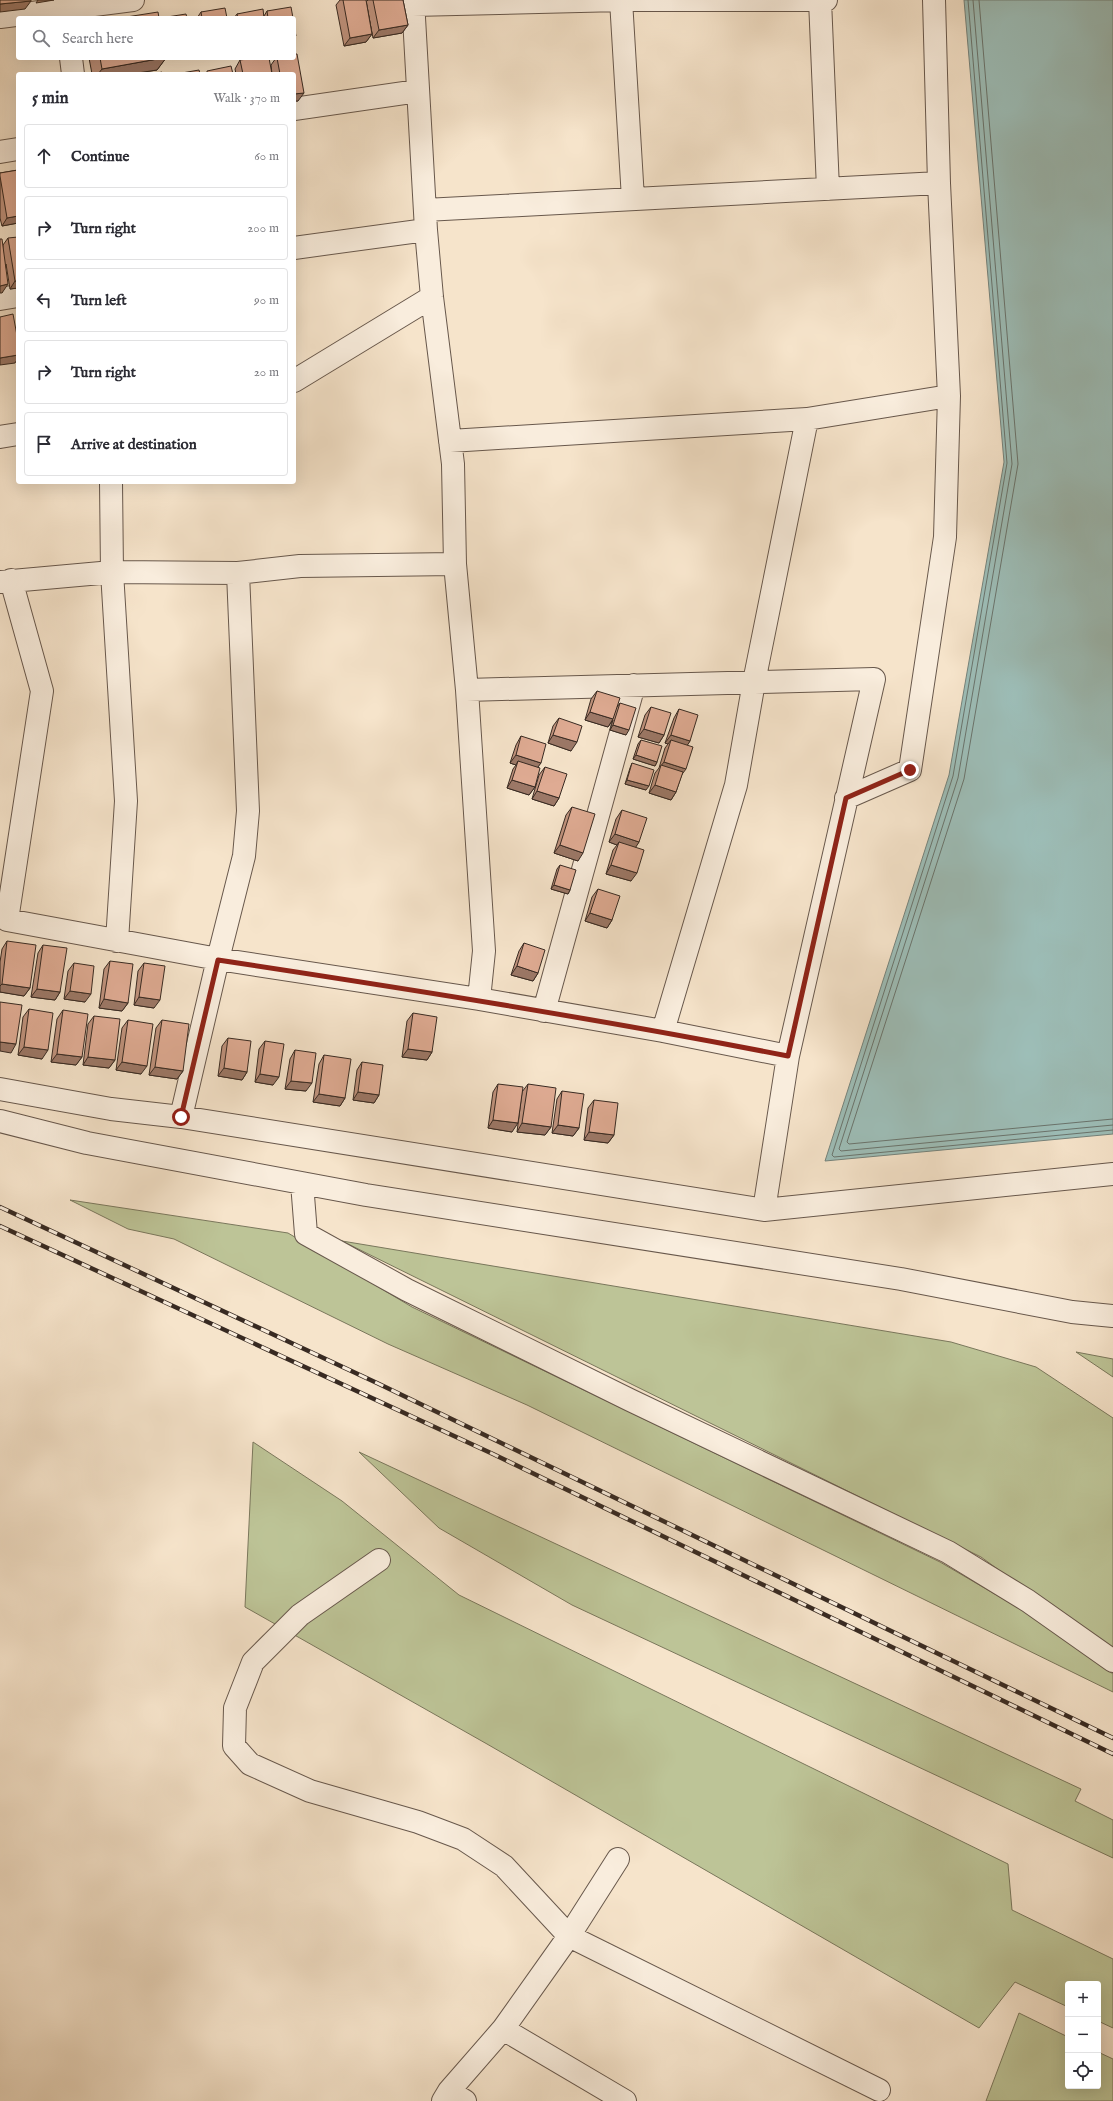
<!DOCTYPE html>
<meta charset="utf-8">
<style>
body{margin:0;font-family:"IM FELL English",serif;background:#f2f2f3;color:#2b2b33}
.controls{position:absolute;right:12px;bottom:12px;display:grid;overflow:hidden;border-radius:4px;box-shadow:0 4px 16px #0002}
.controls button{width:36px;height:36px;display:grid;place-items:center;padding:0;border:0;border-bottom:1px solid #e1e1e2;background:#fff;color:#2b2b33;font:20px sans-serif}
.stop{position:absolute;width:12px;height:12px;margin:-9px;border:3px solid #8f2418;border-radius:50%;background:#fff}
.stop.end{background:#8f2418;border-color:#fff;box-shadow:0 1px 4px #0008}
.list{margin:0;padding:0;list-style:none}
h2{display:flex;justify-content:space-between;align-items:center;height:52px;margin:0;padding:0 16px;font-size:17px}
h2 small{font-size:13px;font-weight:400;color:#7c7c81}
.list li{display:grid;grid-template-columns:26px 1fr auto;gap:12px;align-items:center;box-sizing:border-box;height:64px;margin:0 8px 8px;padding:0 8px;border:1px solid #e1e1e2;border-radius:4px}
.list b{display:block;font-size:15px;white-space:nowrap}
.list em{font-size:13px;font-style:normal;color:#7c7c81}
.icon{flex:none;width:22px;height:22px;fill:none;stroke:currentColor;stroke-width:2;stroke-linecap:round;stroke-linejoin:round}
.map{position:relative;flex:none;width:1113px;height:2101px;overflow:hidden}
.search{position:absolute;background:#fff;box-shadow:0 4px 16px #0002;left:16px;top:16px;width:280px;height:44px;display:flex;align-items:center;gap:10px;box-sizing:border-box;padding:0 14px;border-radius:4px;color:#7c7c81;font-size:15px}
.panel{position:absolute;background:#fff;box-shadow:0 4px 16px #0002;left:16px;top:72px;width:280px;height:412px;border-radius:4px}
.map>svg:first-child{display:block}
.green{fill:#bdc497;stroke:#7a775c}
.water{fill:#9dbeb8;stroke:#75837c}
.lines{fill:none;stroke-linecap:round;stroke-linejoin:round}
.shore{stroke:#6a746d;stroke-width:1}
.minor-casing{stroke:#68584c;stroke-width:24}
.minor{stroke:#f9eddd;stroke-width:22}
.rail-casing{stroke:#382a22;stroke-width:4.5}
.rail{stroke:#f9eddd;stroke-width:3;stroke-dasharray:9;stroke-linecap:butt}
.wall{fill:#c0937e;stroke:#382a22}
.shaded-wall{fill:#9c7867;stroke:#382a22}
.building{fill:#dfab93;stroke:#382a22}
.route{stroke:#8f2418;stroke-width:5}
</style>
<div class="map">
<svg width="1113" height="2101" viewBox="0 0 1113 2101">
<rect width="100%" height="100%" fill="#f6e4cb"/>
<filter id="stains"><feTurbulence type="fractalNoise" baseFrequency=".005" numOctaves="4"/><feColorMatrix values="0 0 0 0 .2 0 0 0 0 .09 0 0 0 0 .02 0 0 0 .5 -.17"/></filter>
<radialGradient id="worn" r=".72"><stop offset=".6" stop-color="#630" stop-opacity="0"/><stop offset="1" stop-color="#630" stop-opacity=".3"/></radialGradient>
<!-- green -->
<path class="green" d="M70,1200L288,1233L412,1307L940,1562L1029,1614L1113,1674V1692L527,1405L388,1344L174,1239L128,1229Z
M342,1241L951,1342L1036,1367L1113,1418V1653L981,1557Z
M1076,1352L1113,1359V1377Z
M253,1442L342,1501L459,1595L1008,1864L1012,1910L1113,1959V2028L1098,2021V1984H1068V2007L1015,1982L979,2028L487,1744L245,1607Z
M359,1452L1081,1789L1075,1801L1113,1820V1858L572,1605L439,1528Z
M1019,2013L1068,2037V2086H1098V2052L1113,2059V2101H986Z"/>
<!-- water -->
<path class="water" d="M964,0H1113V1134L825,1161L949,775L1004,462Z"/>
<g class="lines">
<!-- shore -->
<path class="shore" d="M968,0L1007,463L953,776L832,1155L834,1157L1113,1130
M973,0L1012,464L958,778L839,1149L841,1151L1113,1125
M979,0L1018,464L964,779L847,1142L849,1144L1113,1119"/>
<!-- minor casing -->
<g class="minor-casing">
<path id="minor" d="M621,0L633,199
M820,0L828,189
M934,0L939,183
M413,5L621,0H826
M0,17L133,0
M71,58L73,74
M294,109L418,91
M0,152L18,149
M425,210L939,183L949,396L945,537L910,770L846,798
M294,248L426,230L413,0
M0,299L18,296
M294,381L432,297
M807,419L949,396
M0,437L18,434
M450,441L807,419L754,682L736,785L663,1031
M111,482L112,572L126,801L117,941
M11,580L42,691L7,920L218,959L244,856L248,811L238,573
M0,582L112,572L238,573L300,566L455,564
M467,690L874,679L788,1056L663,1031L479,999
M544,1011L634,685
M0,1089L111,1109L181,1117L764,1210L1113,1174
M181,1117L218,959L479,999L484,951L467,690L455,564L453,464L432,297L426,230
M0,1121L87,1143L366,1195L901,1279L1072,1312L1113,1316
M302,1183L306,1234L407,1290L630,1400L948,1552L1028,1601L1113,1661
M764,1210L788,1056
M379,1560L300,1615L253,1662L235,1708L234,1746L250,1764L310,1791L418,1822L463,1839L504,1866L569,1936L879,2090
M503,2029L625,2101
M449,2091L465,2101
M443,2101L449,2091L503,2029L569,1936L618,1859"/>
</g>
<!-- minor -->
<use href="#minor" class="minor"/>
<!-- rail casing -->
<g class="rail-casing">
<path id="rail" d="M0,1207L377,1383L1113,1738
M0,1226L493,1454L1113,1754"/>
</g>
<!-- rail -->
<use href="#rail" class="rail"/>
</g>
<!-- wall -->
<path class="wall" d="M340,0H366L372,34L366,42L344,46L336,5Z
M368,0H403L408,25L402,33L373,38L366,2Z
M267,11L293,18H234L237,14L264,16Z
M201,12L227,18H197Z
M89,58H166L157,70L131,74H92Z
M276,58H294L298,101H294V74H272L271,65Z
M240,60L272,74H236L235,69Z
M18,170V223L2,226L0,218V173Z
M8,238L18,288L10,289L6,264L2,293L3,245Z
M597,691L617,707L620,703L626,735L610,730L613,720L608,727L585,720L591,699Z
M651,707L664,735L659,743L638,737L645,715Z
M679,709L690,741L687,745L682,774L676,792L671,800L649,793L655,773L659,768L665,748L668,744L665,743L674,718Z
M559,718L571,751L548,743L553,726Z
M521,736L541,763L537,767L535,787L529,795L507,788L513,769L516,765L510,763L516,745Z
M641,740L657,762L655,766L633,759L638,744Z
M632,763L646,790L625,784L630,768Z
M545,767L559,798L554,806L532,799L539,775Z
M572,807L578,861L554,853L566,815Z
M622,810L639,842L635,847L631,881L606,874L613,850L617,845L609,842L616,819Z
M560,865L570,890L568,894L551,889L557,869Z
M598,889L612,920L607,928L585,921L592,897Z
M7,941L30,988L24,996L0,992V962L2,949Z
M524,943L538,973L533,981L511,975L519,951Z
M43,945L60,992L55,1000L31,997L38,953Z
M110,961L128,1003L122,1011L99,1008L104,969Z
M74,963L85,1002L64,999L68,971Z
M144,963L154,1008L134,1005L138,971Z
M29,1009L42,1059L18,1055L23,1017Z
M63,1010L82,1057L76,1065L51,1062L57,1019Z
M413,1013L432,1052L427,1060L402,1057L407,1021Z
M94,1016L115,1060L109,1068L83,1065L88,1024Z
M128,1020L141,1074L116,1070L122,1028Z
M162,1020L183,1071L177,1079L149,1075L156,1028Z
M228,1038L247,1072L242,1080L218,1076L222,1046Z
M265,1041L273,1085L255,1082L259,1049Z
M295,1050L306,1091L285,1089L290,1059Z
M324,1055L345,1098L340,1106L313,1102L319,1064Z
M362,1062L379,1095L374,1103L353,1100L357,1070Z
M498,1084L512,1132L488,1128L493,1092Z
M528,1084L551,1127L545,1135L517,1132L522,1092Z
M562,1091L579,1128L573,1136L552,1133L557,1099Z
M594,1100L614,1135L608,1143L584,1140L588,1108Z"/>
<!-- shaded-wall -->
<path class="shaded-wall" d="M38,0H54L36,3Z
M31,1L25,9L0,12V4Z
M408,25L402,33L373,38L379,30Z
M372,34L366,42L344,46L350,38Z
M163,58H166L157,70L131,74H98L102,69Z
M304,93L298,101H294V94Z
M18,216V223L2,226L7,218Z
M15,281H18V288L10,289Z
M8,284L2,293H0V286Z
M18,355V358L15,363L0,365V358Z
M590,712L613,719L608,727L585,720Z
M613,725L629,730L626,735L610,730Z
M644,729L664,735L659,743L638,737Z
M553,735L577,742L571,751L548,743Z
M671,735L690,741L685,749L671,740L668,744L665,743Z
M516,755L541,763L535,771L518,761L516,765L510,763Z
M636,755L657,762L655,766L633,759Z
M664,762L686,769L680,777L660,767Z
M512,780L535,787L529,795L507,788Z
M627,780L649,786L646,790L625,784Z
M655,785L676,792L671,800L649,793Z
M537,791L559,798L554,806L532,799Z
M615,834L639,842L634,850L619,842L617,845L609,842Z
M560,845L583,853L578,861L554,853Z
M611,865L637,873L631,881L606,874Z
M554,885L570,890L568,894L551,889Z
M590,913L612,920L607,928L585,921Z
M517,966L538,973L533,981L511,975Z
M2,984L30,988L24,996L0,992V986Z
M37,989L60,992L55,1000L31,997Z
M70,991L91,994L85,1002L64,999Z
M139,997L160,1000L154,1008L134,1005Z
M104,999L128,1003L122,1011L99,1008Z
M0,1042L16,1044L11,1053L0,1051Z
M24,1047L48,1050L42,1059L18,1055Z
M408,1049L432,1052L427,1060L402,1057Z
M57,1054L82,1057L76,1065L51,1062Z
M88,1057L115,1060L109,1068L83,1065Z
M122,1062L147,1066L141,1074L116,1070Z
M155,1067L183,1071L177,1079L149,1075Z
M224,1068L247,1072L242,1080L218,1076Z
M260,1074L279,1077L273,1085L255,1082Z
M291,1081L312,1083L306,1091L285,1089Z
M358,1092L379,1095L374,1103L353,1100Z
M319,1094L345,1098L340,1106L313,1102Z
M493,1120L518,1123L512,1132L488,1128Z
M522,1123L551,1127L545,1135L517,1132Z
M558,1125L579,1128L573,1136L552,1133Z
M589,1132L614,1135L608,1143L584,1140Z"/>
<!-- building -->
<path class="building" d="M0,0H31V1L0,4Z
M343,0H366L372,34L350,38Z
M373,0H403L408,25L379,30Z
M291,7L293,18H268L267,11Z
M225,8L227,18H202L201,12Z
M263,9L264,18H238L237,14Z
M158,12L159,18H120Z
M186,14L187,18H167V17Z
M294,25L296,36L294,37Z
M294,54H297L304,93L294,94V74H280L277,58H294Z
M100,58H163L102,69Z
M255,58H269L272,74H243L240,60Z
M231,66L233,74H207V71Z
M199,70L200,74H176Z
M162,72L163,74H153Z
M18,170V216L7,218L0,176V173Z
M18,237V281H15L8,238Z
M0,239H2L8,284L0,286Z
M13,314L18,341V355L0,358V317Z
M597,691L620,698L613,719L590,712Z
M620,703L636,708L629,730L613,725Z
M651,707L671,713L664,735L644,729Z
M679,709L698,715L690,741L671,735Z
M559,718L582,726L577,742L553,735Z
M521,736L546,744L541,763L516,755Z
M641,740L662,746L657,762L636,755Z
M671,740L693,747L686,769L664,762Z
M518,761L540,768L535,787L512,780Z
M632,763L654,770L649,786L627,780Z
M661,765L683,772L676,792L655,785Z
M545,767L567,774L559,798L537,791Z
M572,807L595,814L583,853L560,845Z
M622,810L647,818L639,842L615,834Z
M619,842L644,850L637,873L611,865Z
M560,865L576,870L570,890L554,885Z
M598,889L620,896L612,920L590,913Z
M7,941L36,945L30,988L2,984Z
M524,943L545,950L538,973L517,966Z
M43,945L67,948L60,992L37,989Z
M110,961L133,964L128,1003L104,999Z
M74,963L94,966L91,994L70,991Z
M144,963L165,966L160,1000L139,997Z
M0,1002L22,1005L16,1044L0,1042Z
M29,1009L53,1013L48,1050L24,1047Z
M63,1010L88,1014L82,1057L57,1054Z
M413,1013L437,1017L432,1052L408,1049Z
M94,1016L120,1019L115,1060L88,1057Z
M128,1020L153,1024L147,1066L122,1062Z
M162,1020L189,1024L183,1071L155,1067Z
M228,1038L251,1041L247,1072L224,1068Z
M265,1041L284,1044L279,1077L260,1074Z
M295,1050L316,1053L312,1083L291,1081Z
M324,1055L351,1059L345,1098L319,1094Z
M362,1062L383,1065L379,1095L358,1092Z
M498,1084L523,1087L518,1123L493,1120Z
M528,1084L556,1088L551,1127L522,1123Z
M562,1091L584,1094L579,1128L558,1125Z
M594,1100L618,1103L614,1135L589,1132Z"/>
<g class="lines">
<!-- route -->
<path class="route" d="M181,1117L218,960C409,989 599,1019 788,1056L846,798L910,770"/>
</g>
<rect width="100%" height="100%" filter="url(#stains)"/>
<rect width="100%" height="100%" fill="url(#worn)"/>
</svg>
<div class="controls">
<button>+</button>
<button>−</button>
<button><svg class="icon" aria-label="locate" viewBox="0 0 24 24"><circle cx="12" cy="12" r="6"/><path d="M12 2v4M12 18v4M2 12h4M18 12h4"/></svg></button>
</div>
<div class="stop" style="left:181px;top:1117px"></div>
<div class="stop end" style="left:910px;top:770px"></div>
<div class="search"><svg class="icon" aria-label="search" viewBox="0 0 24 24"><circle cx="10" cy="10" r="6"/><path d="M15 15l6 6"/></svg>Search here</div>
<section class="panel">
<h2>5 min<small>Walk · 370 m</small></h2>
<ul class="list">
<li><svg class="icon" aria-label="ahead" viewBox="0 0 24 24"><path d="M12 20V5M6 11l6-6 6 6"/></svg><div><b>Continue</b></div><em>60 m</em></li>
<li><svg class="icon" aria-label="right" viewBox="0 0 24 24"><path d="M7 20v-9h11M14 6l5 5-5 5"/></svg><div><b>Turn right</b></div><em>200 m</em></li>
<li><svg class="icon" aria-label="left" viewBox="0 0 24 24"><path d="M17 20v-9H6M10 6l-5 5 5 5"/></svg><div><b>Turn left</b></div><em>90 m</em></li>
<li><svg class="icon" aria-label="right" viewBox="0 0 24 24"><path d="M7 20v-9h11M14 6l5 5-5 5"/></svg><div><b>Turn right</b></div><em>20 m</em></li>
<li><svg class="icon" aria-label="arrive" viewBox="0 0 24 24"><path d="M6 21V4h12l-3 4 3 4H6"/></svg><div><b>Arrive at destination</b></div></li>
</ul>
</section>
</div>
